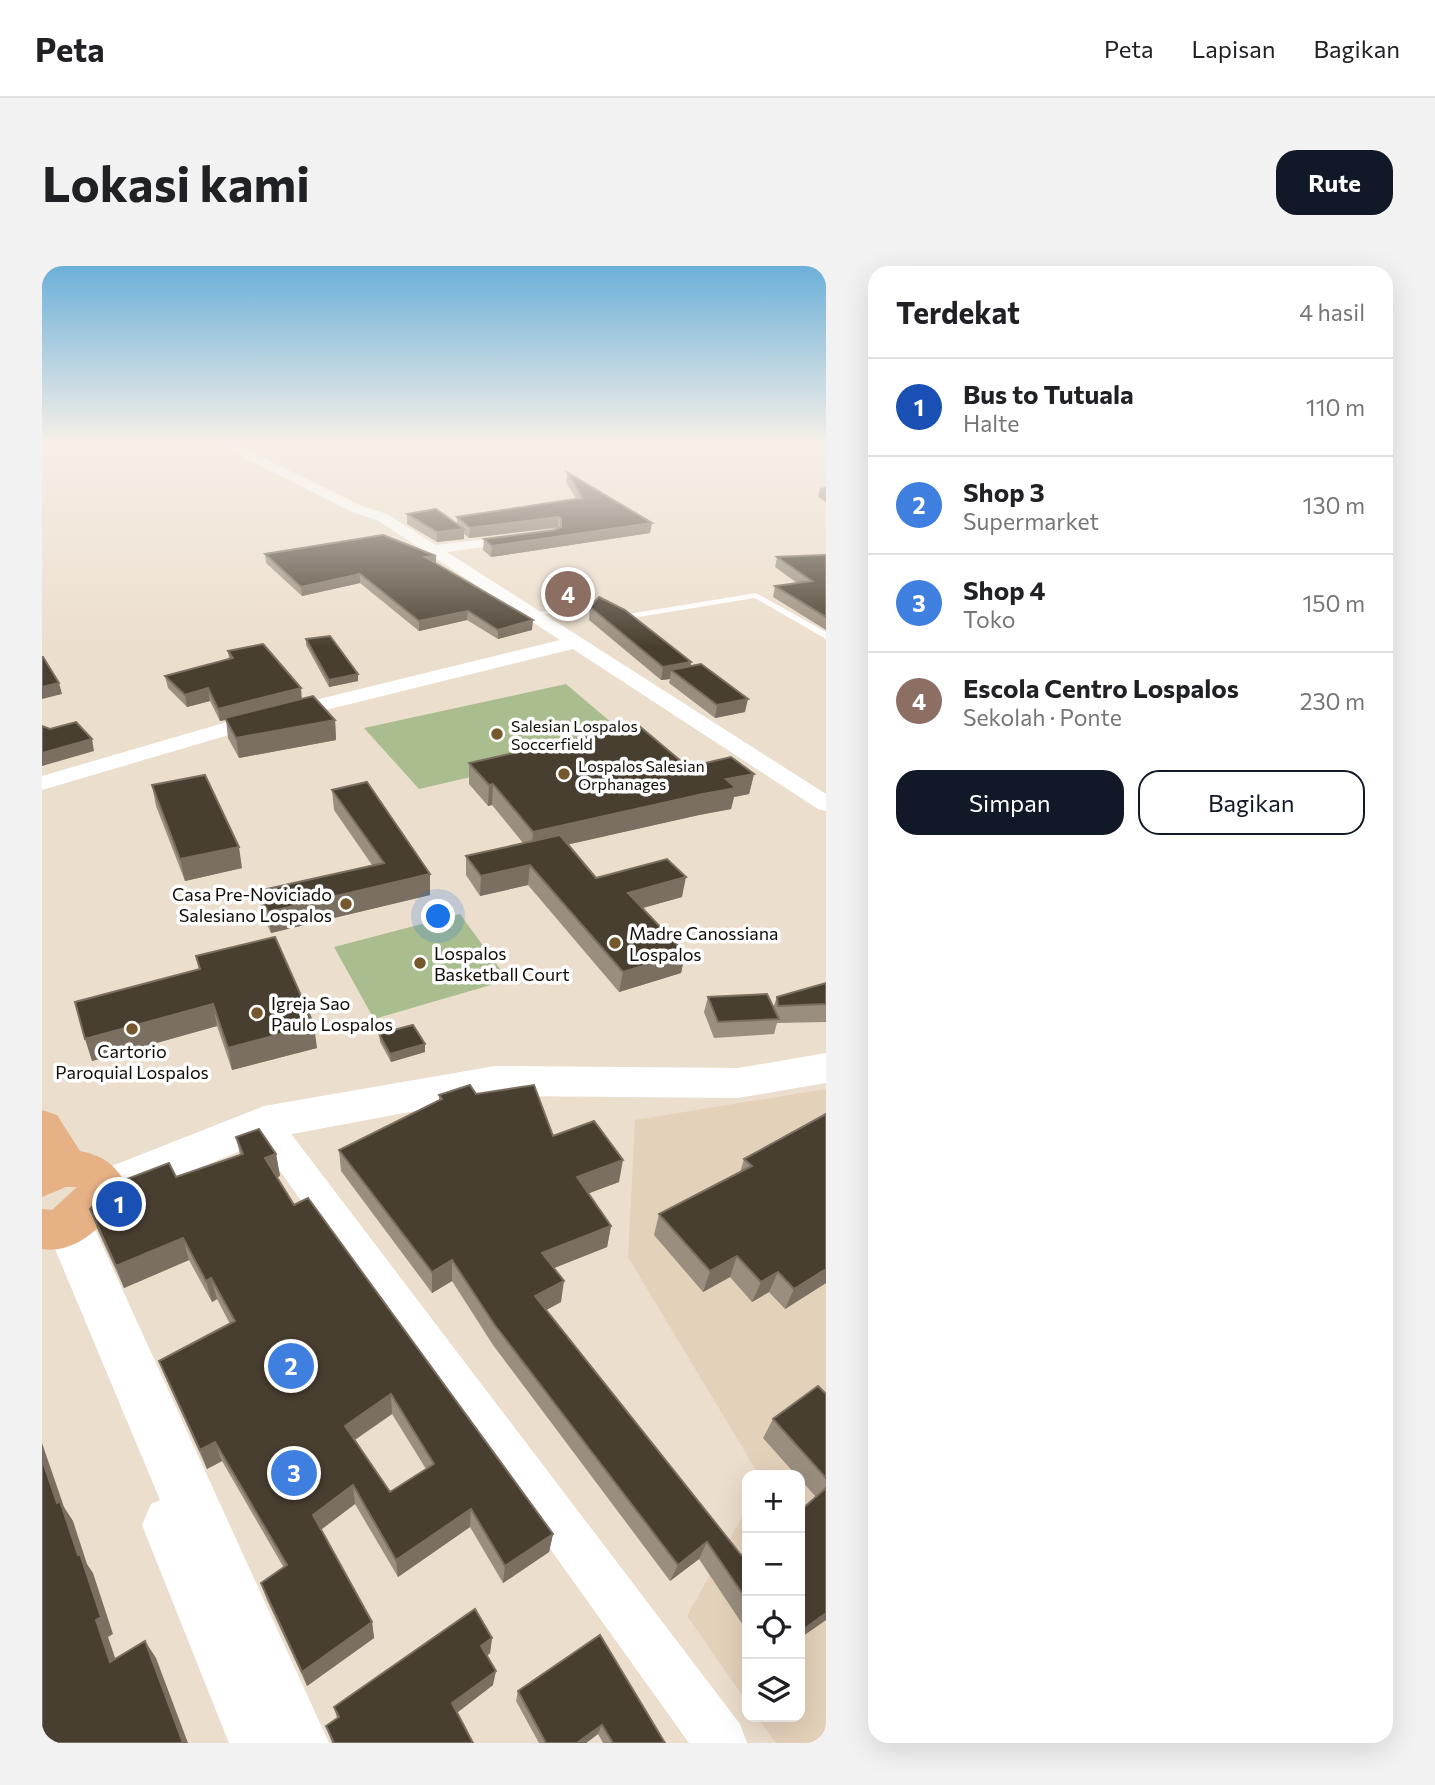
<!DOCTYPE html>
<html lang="id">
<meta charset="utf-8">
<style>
body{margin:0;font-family:Commissioner,sans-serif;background:#f2f2f2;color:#202124}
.controls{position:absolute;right:21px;bottom:21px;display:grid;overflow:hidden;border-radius:14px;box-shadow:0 7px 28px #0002}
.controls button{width:63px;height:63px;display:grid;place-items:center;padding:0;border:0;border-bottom:2px solid #e0e0e0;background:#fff;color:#202124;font:35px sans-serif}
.you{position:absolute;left:397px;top:651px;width:24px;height:24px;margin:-18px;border:5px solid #fff;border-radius:50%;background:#1a73e8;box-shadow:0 0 0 10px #1a73e833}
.badge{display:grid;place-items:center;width:46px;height:46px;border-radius:50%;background:#111827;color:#fff;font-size:23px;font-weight:700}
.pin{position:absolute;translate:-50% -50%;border:4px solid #fff;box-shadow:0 2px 7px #0006}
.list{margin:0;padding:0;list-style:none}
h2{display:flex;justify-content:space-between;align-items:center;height:91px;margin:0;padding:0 28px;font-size:30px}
h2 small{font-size:23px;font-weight:400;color:#757577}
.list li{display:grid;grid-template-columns:46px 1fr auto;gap:21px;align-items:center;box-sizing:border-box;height:98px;padding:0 28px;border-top:2px solid #e0e0e0}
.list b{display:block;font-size:26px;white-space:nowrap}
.list p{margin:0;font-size:23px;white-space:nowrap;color:#757577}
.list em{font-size:23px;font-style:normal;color:#757577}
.actions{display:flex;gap:14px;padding:21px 28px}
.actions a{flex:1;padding:16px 0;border:2px solid #111827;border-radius:21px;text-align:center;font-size:24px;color:#111827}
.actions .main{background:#111827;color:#fff}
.icon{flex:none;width:38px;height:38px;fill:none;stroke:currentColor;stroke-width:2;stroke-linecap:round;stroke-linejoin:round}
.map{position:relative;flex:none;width:784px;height:1477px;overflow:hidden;border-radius:21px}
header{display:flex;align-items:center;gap:42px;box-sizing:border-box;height:98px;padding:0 35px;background:#fff;border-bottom:2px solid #e0e0e0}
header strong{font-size:33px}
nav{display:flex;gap:38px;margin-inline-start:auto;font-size:24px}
.intro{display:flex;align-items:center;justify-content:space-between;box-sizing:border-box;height:168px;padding:0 42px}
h1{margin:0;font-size:49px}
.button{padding:18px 32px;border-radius:21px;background:#111827;color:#fff;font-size:24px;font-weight:700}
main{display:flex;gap:42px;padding:0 42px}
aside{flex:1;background:#fff;border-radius:21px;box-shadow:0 7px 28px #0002}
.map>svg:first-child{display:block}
.built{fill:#e4d1ba}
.green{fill:#aabd8e}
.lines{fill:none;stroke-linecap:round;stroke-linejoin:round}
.lane{fill:#fff;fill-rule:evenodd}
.street{fill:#fff;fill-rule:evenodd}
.secondary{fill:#fff;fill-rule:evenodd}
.primary{fill:#e6b184;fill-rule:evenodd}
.wall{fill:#9a8e7f;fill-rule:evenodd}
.shaded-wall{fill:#7a6f60}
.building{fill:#493f31;stroke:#7a6f60;stroke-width:2;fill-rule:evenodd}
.poi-dot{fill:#75592c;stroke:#fff;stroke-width:2.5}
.labels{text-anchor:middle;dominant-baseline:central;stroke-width:7;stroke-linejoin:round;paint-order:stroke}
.far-poi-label{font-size:16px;fill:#100b06;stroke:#fff;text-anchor:start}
.poi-label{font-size:18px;fill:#100b06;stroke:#fff;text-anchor:start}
</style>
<header>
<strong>Peta</strong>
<nav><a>Peta</a><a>Lapisan</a><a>Bagikan</a></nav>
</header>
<div class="intro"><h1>Lokasi kami</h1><a class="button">Rute</a></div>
<main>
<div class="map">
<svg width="784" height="1477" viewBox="0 0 784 1477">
<rect width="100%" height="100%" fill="#ecdecd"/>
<!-- built -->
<path class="built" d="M784,823V1477H734L715,1451H758V1209H717L586,991L593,854Z
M705,1242V1436L645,1350Z"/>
<!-- green -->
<path class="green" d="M524,418L590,474L377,523L322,462Z
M418,648L466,714L332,753L292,681Z"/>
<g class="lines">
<!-- lane -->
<path class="lane" d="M714,327L784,366V373L713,332L578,354L555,340L492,350L488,348L557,335L580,349Z"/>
<!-- street -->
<path class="street" d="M168,174H184L320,240L345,248L394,279L484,268V274L479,276L405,286L784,528V545L776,543L531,383L207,463L0,524V510L192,454L518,374L335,254L310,246Z
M222,844L234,848L698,1458L705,1477H647L210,866L205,857L210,848Z"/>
<!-- secondary -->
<path class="secondary" d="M784,787V817L696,832L453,830L229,872L63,941L47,935L40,922L47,909L222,840L453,800L696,802Z
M27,939L44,945L51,959L287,1477H187L100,1259L109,1238L118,1234L3,959L10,945Z"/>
<!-- primary -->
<path class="primary" d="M0,844L15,849L38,885C63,890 75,900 86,922C70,952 38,989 0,983V943L10,944L35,921H24L0,931Z"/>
</g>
<!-- wall -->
<path class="wall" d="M525,206L608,267L449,291L441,284L442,273L512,264L516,262L427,272L422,268V273L395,276L365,258V248L415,258V251L534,233L524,216Z
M784,221V236L776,231L778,222Z
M223,288L394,298L490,364L456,373L425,354L377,365L318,317L260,330L224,297Z
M784,289V364L731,331L733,320L755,317L733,301L735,291Z
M548,341L649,396V400L703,446L673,452L627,417L628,413L619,414L547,354Z
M264,373L316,408V415L287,421L264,379Z
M186,385L293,454L294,474L197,492L186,472L184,454L178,455L168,435L145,441L126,422L123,410L187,393Z
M427,497L646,501L712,508L707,528L692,531L689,543L657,549L526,578L554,612L640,631L600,642L643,687L639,707L577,726L486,619L438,630L424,609V590L481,577L450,539L446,540L427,518Z
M110,519L200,602L143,615L114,540Z
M290,524L388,608V629L229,667L220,647L216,625L330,599L292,544Z
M154,690L275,782L190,804L175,760L50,795L157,704Z
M784,717V756L735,757L732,768L672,772L662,746L666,731L731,742L735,731Z
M337,768L383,778V786L349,796L338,776Z
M434,828L511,870L577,916L546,927L569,960L565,981L512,1002L519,1036L504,1044L699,1289L705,1285V1365L657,1293L628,1315L451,1079L410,1015L390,1027L299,905L297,884L397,835V829Z
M784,848V1017L743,1043L727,1026L710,1036L688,1011L661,1026L612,969L617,948L698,907L702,893Z
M194,871L234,888L238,910L235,911L252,939L511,1268L507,1286L461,1317L428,1261L356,1311L313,1238L279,1264L330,1356L332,1372L265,1420L225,1334L219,1317L242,1302L180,1195L165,1203L125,1115L117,1095L188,1058L175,1033L170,1036L147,994L82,1022L56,965L48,943L198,889ZM350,1148L384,1203L348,1226L313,1174Z
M784,1128V1354L758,1372V1245L774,1231L758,1213V1209H754L721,1172L731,1153Z
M450,1372L448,1387L445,1390L451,1419L415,1447L431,1477H290L284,1460L295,1452L292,1441Z
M476,1425L623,1477H561L556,1468L544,1477H497L474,1435Z"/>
<!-- shaded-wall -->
<path class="shaded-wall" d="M516,251V261L427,272L428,262Z
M610,257L608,267L449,291L450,280Z
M422,263V273L395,276V266Z
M394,290V299L383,291Z
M318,308V317L260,330L259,321Z
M426,345L425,354L377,365V355Z
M491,354L490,364L456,373V364Z
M649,396L647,409L629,404L628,413L619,414L621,401Z
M316,408V415L287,421V414Z
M17,417L20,428L0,433V421Z
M166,422L168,435L145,441L143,429Z
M259,422L260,435L178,455L176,443Z
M706,433L703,446L673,452L675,439Z
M293,454L294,474L197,492L194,472Z
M50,473L52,485L0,500V487Z
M712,508L707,528L692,531L689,543L657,549L489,587L491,566L684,513Z
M451,518L450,539L446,540L447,519Z
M197,581L200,602L143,615L138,593Z
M488,599L486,619L438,630L439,610Z
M388,608V629L229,667L226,646Z
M644,611L640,631L583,647L586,627Z
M643,687L639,707L577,726L581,706Z
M171,738L175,760L50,795L43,773Z
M272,759L275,782L190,804L186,782Z
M383,778V786L349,796L348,788Z
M234,888L238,910L227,914L223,892Z
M581,894L577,916L532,933L535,911Z
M569,960L565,981L497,1008L500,987Z
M141,972L147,994L82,1022L74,1000Z
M695,990L688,1011L661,1026L668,1005Z
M410,994V1015L390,1027V1006Z
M784,1003V1017L743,1043L752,1023Z
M736,1006L727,1026L710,1036L719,1016Z
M169,1012L175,1033L170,1036L164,1015Z
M522,1015L519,1036L491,1051L493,1030Z
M349,1128L350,1148L305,1179L303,1160Z
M173,1176L180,1195L165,1203L158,1184Z
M0,1177L22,1241L31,1255L45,1298L51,1307L71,1368L66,1371L80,1412L68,1396L54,1354L0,1193Z
M311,1219L313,1238L274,1267L271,1249Z
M429,1243L428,1261L356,1311L354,1294Z
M511,1268L507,1286L461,1317L463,1300Z
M665,1276L657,1293L628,1315L636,1299Z
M784,1347V1354L758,1372V1366Z
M330,1356L332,1372L265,1420L260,1406Z
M450,1372L448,1387L438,1395L439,1380Z
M103,1375L114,1392L146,1477H141Z
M454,1405L451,1419L409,1451L410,1437Z
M560,1459L556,1468L544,1477H535Z"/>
<!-- building -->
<path class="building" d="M525,206L610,257L450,280L442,273L512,264L519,261V253L516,251L428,262L415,251L540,232Z
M394,243L422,263L395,266L365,248Z
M341,269L394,290L383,291L491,354L456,364L426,345L377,355L318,308L259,321L223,288Z
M784,289V351L733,320L770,315L735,291Z
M557,331L583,344L649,396L621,401L548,341Z
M288,370L316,408L287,414L264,373Z
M221,378L259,422L176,443L166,422L143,429L123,410L191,392L186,385Z
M0,391H1L17,417L0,421Z
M659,398L706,433L675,439L629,404Z
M271,430L293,454L194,472L183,452Z
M34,456L50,473L0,487V460L8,463Z
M596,459L646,501L689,491L712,508L684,513L694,522L661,528L491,566L451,518L447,519L427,497Z
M163,509L197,581L138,593L110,519Z
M325,516L388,608L226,646L216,625L342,597L290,524Z
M518,569L554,612L625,593L644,611L586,627L643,687L581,706L488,599L439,610L424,590Z
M233,671L272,759L186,782L171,738L43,773L33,736L158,703L154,690Z
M784,717V738L736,740L735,731Z
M725,728L737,753L676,756L666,731Z
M371,759L383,778L348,788L337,768Z
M428,819L434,828L492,819L511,870L552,855L581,894L535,911L569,960L500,987L522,1015L493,1030L699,1289L705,1285V1334L665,1276L636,1299L452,1058L410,994L390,1006L297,884L400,833L397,829Z
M784,848V1003L752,1023L736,1006L719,1016L695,990L668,1005L617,948L710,900L702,893Z
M217,863L234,888L223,892L252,939L266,932L511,1268L463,1300L429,1243L354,1294L311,1219L271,1249L330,1356L260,1406L219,1317L245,1299L173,1176L158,1184L117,1095L193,1055L169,1012L164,1015L141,972L74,1000L48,943L69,919L127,897L134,911L201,888L194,871ZM349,1128L392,1198L348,1226L303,1160Z
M776,1120L784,1128V1212L731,1153Z
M0,1193L15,1237L18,1235L36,1289L38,1288L59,1351L54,1354L68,1396L103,1375L141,1477H0Z
M784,1222V1347L758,1366V1252L760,1251L758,1248V1245Z
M433,1343L450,1372L439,1380L454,1405L410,1437L431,1477H292L284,1460L297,1451L292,1441Z
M558,1369L623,1477H571L560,1459L535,1477H504L476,1425Z"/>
<!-- sky -->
<linearGradient id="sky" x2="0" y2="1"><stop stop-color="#6cb0d9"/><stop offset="0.46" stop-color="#f6f0e8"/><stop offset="1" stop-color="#f6f0e8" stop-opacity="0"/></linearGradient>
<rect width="784" height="381" fill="url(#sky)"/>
<!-- markers -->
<g class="poi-dot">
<circle cx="455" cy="468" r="7"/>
<circle cx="522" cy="508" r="7"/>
<circle cx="304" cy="638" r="7"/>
<circle cx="573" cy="677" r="7"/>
<circle cx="378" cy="697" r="7"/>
<circle cx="215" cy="747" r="7"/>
<circle cx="90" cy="763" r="7"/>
</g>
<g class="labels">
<!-- far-poi labels -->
<g class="far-poi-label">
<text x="469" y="459">Salesian Lospalos<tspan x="469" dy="18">Soccerfield</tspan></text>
<text x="536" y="499">Lospalos Salesian<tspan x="536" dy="18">Orphanages</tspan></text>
</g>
<!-- poi labels -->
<g class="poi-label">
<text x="290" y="628" text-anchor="end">Casa Pre-Noviciado<tspan x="290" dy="21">Salesiano Lospalos</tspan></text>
<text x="587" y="667">Madre Canossiana<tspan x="587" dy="21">Lospalos</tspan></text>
<text x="392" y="687">Lospalos<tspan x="392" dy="21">Basketball Court</tspan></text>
<text x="229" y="737">Igreja Sao<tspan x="229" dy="21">Paulo Lospalos</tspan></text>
<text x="90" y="785" text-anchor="middle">Cartorio<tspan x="90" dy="21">Paroquial Lospalos</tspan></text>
</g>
</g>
</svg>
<div class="controls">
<button>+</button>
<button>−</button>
<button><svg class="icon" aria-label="locate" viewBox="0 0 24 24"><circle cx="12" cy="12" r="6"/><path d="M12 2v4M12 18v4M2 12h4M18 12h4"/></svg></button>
<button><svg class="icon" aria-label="layers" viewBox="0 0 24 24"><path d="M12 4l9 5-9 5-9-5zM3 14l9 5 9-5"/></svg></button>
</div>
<div class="you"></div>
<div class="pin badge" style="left:77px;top:938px;background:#1a4fb4">1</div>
<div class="pin badge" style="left:249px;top:1100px;background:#3f7fe0">2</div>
<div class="pin badge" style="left:252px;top:1207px;background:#3f7fe0">3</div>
<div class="pin badge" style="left:526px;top:328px;background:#8d6e63">4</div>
</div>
<aside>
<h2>Terdekat<small>4 hasil</small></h2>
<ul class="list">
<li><span class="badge" style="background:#1a4fb4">1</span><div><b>Bus to Tutuala</b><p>Halte</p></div><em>110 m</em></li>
<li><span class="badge" style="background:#3f7fe0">2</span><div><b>Shop 3</b><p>Supermarket</p></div><em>130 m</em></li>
<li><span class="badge" style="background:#3f7fe0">3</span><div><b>Shop 4</b><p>Toko</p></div><em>150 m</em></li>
<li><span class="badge" style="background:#8d6e63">4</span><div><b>Escola Centro Lospalos</b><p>Sekolah · Ponte</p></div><em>230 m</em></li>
</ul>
<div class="actions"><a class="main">Simpan</a><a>Bagikan</a></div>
</aside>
</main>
